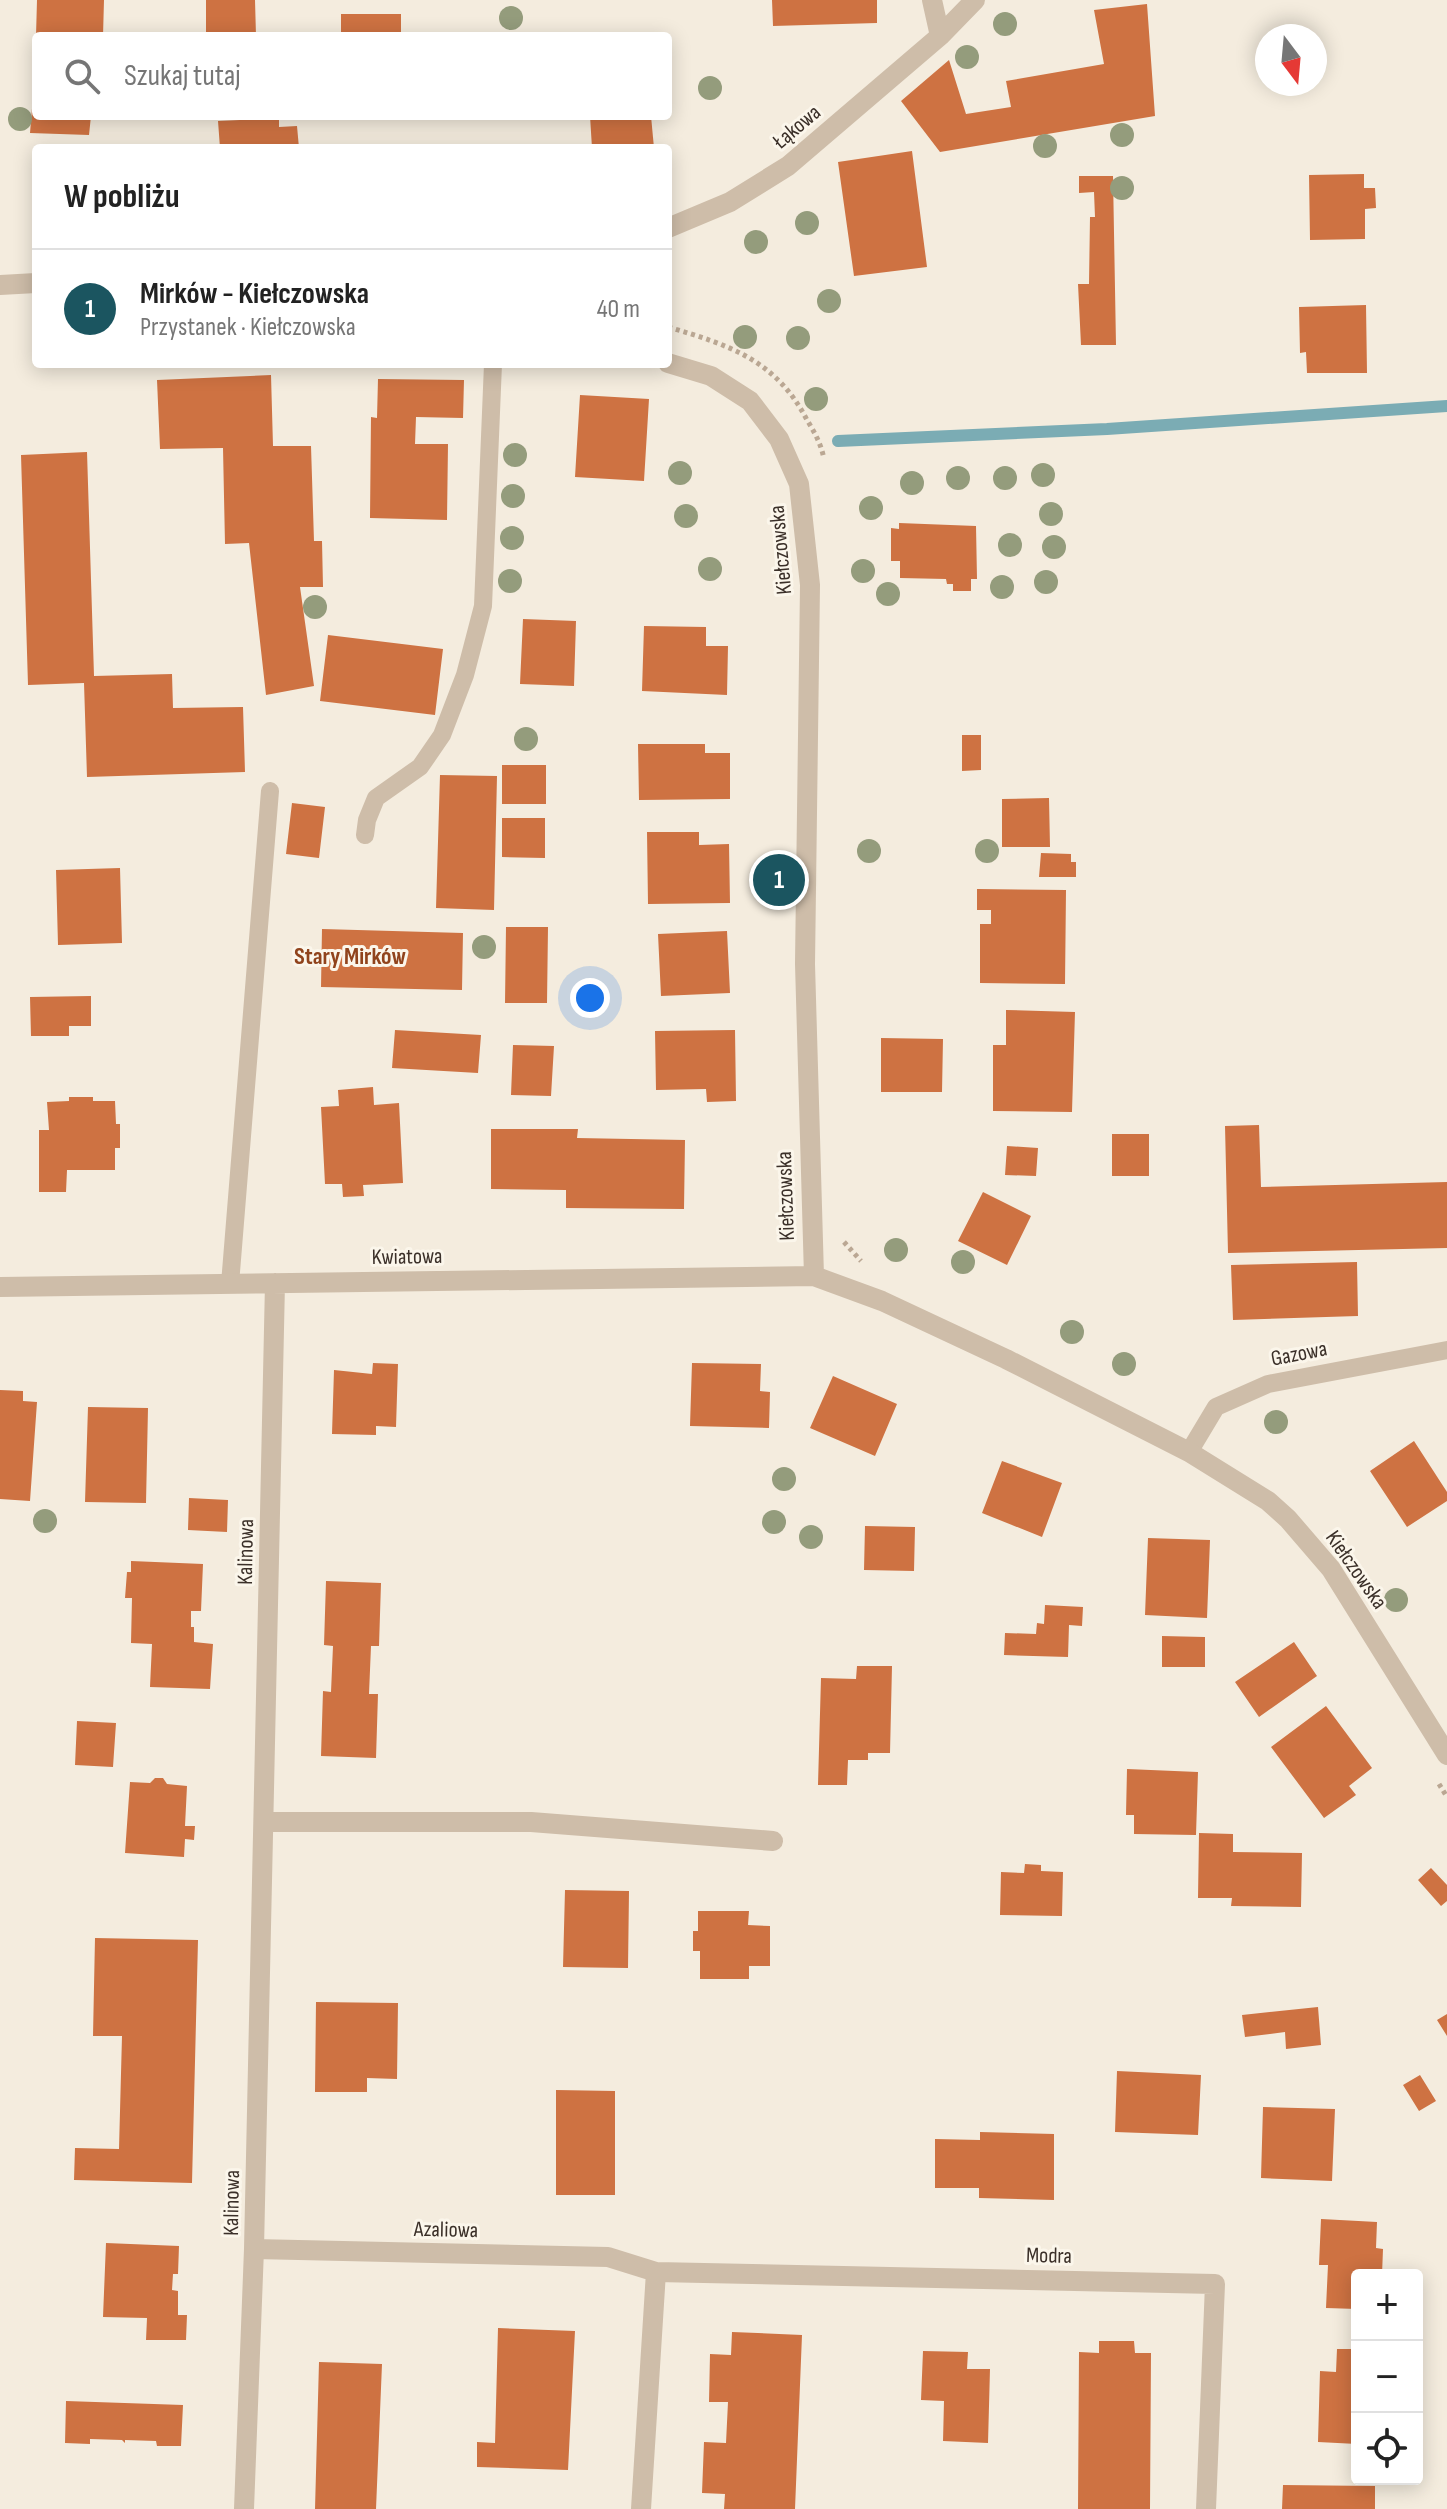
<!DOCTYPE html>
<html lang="pl">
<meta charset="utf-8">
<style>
body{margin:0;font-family:"Sofia Sans Condensed",sans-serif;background:#f2f2f2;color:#222}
.controls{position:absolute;right:24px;bottom:24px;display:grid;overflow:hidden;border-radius:8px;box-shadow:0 4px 20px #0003}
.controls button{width:72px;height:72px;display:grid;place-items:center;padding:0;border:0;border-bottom:2px solid #e0e0e0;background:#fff;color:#222;font:40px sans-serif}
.compass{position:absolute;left:1255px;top:24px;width:72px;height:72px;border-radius:50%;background:#fff;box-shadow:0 4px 20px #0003;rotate:164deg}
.you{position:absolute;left:590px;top:998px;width:28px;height:28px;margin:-20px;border:6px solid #fff;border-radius:50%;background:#1a73e8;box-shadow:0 0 0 12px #1a73e833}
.badge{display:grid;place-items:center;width:52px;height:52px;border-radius:50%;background:#1b5560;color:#fff;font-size:26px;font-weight:700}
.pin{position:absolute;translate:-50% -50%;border:4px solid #fff;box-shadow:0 2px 8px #0006}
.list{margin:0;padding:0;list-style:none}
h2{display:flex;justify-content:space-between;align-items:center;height:104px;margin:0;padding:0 32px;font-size:34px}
h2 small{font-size:26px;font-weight:400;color:#767676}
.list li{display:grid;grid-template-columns:52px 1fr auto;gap:24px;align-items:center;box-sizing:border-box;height:120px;padding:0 32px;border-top:2px solid #e0e0e0}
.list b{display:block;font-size:30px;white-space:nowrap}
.list p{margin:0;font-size:26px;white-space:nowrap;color:#767676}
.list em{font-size:26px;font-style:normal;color:#767676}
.icon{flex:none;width:44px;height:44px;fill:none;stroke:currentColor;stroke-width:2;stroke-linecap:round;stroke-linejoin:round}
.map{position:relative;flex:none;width:1447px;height:2509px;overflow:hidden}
.search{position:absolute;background:#fff;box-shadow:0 4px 20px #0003;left:32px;top:32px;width:640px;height:88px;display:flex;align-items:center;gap:20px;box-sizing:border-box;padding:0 28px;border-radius:8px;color:#767676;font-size:30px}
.panel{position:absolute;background:#fff;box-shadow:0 4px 20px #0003;left:32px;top:144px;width:640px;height:224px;border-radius:8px}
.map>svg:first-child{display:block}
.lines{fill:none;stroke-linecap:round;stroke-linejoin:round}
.stream{stroke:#7bacb4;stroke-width:12}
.building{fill:#ce7242}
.path{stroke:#baa793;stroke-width:5;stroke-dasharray:4 4;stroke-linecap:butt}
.lane{stroke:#cebda9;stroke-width:18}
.street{stroke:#cebda9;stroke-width:20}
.tree{fill:#949c7c}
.labels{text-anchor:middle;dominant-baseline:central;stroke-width:6;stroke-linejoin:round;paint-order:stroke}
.street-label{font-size:22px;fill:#3b3029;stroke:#fbf6eb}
.neighbourhood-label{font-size:24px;font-weight:bold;fill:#90431c;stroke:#fbf6eb}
</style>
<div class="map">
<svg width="1447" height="2509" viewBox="0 0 1447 2509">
<rect width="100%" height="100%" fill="#f4ecde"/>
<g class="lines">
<!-- stream -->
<path class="stream" d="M838,441L1107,429L1447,406"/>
</g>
<!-- building -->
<path class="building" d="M37,0H104L103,36H36Z
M206,0H255L256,36H206Z
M772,0H877V23L773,26Z
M1147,4L1155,116L940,152L901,101L949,60L966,114L1011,107L1006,81L1104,64L1094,10Z
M341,14H401V36H341Z
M34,84H36V116H91L89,135L30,133Z
M590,116H651L654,148H592Z
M279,118V127L297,126L299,148H220L218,121Z
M912,151L927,267L854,276L838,162Z
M1364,174V188H1375L1376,208L1365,209V239L1310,240L1309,175Z
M1079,176H1113L1116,345H1081L1078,284H1089L1090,217H1095L1094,192L1079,193Z
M1366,305L1367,373H1307L1306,352L1300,353L1299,307Z
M271,375L273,446H311L314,541H322L323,587H300L314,686L266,695L249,543L225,544L223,448L160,449L157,380Z
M378,379L464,380L463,418L416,417L415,444H448L447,520L370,518L371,417L377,418Z
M580,395L649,399L644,481L575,477Z
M87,452L94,676L172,674L173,708L243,707L245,772L87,777L84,683L28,685L21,455Z
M899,523L976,526L977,579H971V591H953V584H947L946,579L900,578V561H891V528L899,529Z
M523,619L576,621L574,686L520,684Z
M644,626L706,627V646H728L727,695L642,691Z
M328,635L443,649L435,715L320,701Z
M962,735H981V770L962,771Z
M638,744H705V753H730V799L639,800Z
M502,765H546V804H502Z
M440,775L497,776L494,910L436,908Z
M1049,798L1050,847H1002V799Z
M292,803L325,807L319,858L286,854Z
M502,818H545V858L502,857Z
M647,832H699V845L729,844L730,903L648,904Z
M1041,853L1071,854V862H1076V877H1039Z
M120,868L122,943L58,945L56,870Z
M977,889L1066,890L1065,984L980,983V924H991V910H977Z
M506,927H548L547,1003H505Z
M322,929L463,933L462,990L321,987Z
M727,931L730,993L661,996L658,934Z
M91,996V1026H69V1036H31L30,997Z
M1006,1010L1075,1012L1072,1112L993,1111V1045H1006Z
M395,1030L481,1035L478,1073L392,1068Z
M735,1030L736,1101L707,1102L706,1089L656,1090L655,1031Z
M881,1038L943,1039L942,1092H881Z
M513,1045L554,1046L551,1096L511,1095Z
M373,1087L374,1105L399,1103L403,1183L363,1185L364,1196L343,1197L342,1184H325L321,1107L339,1106L338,1090Z
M69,1097H93V1101H115L116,1124H120V1148H115V1170H67L66,1192H39V1130H49L47,1102L69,1101Z
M1259,1125L1261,1187L1447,1182V1248L1228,1253L1225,1126Z
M491,1129H578L577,1138L685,1140L684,1209L566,1208V1190L491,1189Z
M1112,1134H1149V1176H1112Z
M1007,1146L1038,1148L1036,1176L1005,1175Z
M983,1192L1031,1216L1007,1265L958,1241Z
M1357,1262L1358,1316L1233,1320L1231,1265Z
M373,1363L398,1364L396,1427L376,1426V1435L332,1434L334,1370L372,1374Z
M692,1363L761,1364L760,1391L770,1392L769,1428L690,1426Z
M833,1376L897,1404L875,1456L810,1428Z
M0,1390L23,1391V1401L37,1402L30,1501L0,1499Z
M88,1407L148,1408L146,1503L85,1502Z
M1414,1441L1447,1492V1501L1407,1527L1370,1471Z
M1002,1461L1062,1483L1042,1537L982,1513Z
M189,1498L228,1500L227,1532L188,1530Z
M865,1526L915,1527L914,1571L864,1570Z
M1148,1538L1210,1540L1207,1618L1145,1615Z
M131,1561L203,1564L201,1611H191V1627H194V1642L213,1644L210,1689L150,1687L152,1644L131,1643L132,1598H125L127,1572H131Z
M326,1581L381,1583L379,1646H371L369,1694H378L376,1758L321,1756L323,1691L331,1692L333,1646L324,1645Z
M1045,1605L1083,1607L1082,1626L1069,1625L1068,1657L1004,1655L1005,1633L1036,1634L1037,1623L1044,1624Z
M1162,1636L1205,1637V1667H1162Z
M1294,1642L1317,1676L1259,1717L1235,1682Z
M857,1666H892L890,1753H868V1760H848L847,1785H818L821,1678L856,1679Z
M1326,1706L1372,1768L1349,1786L1356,1795L1324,1818L1271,1747Z
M77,1721L116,1723L113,1767L75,1765Z
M1127,1769L1198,1772L1196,1835L1134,1834V1815H1126Z
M155,1778H163L167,1784L187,1786L185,1826H195L194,1840L185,1839L184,1857L125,1853L130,1782L150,1783Z
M1199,1833L1233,1834V1852L1302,1853L1301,1907L1231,1906L1232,1898H1198Z
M1025,1864L1041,1865V1871L1063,1872L1062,1916L1000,1915L1001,1872L1024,1873Z
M1431,1868L1447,1885V1901L1441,1906L1418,1880Z
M565,1890L629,1891L628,1968L563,1967Z
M698,1911H749L748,1925L770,1926V1966H749V1979H700V1951H693V1931H698Z
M95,1938L198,1940L192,2183L74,2180L75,2148L119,2149L122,2036H93Z
M316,2002L398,2003L397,2079L367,2078V2092H315Z
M1318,2007L1321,2045L1286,2049L1285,2032L1245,2037L1242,2015Z
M1447,2014V2036L1437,2020Z
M1117,2071L1201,2075L1198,2135L1115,2132Z
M1420,2075L1436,2101L1419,2111L1403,2085Z
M556,2090L615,2091V2195H556Z
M1263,2107L1335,2109L1332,2181L1261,2178Z
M980,2132L1054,2134V2200L979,2198V2188H935V2139L980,2140Z
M1321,2219L1377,2222L1376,2248L1383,2249L1382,2275H1357V2309L1326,2308L1328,2265H1319Z
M106,2243L179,2246L178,2274H173L172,2290L178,2291V2315H187L186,2340H146L147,2318L103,2317Z
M498,2328L575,2331L568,2470L477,2467V2442L495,2443Z
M732,2332L802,2335L795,2509H724L725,2494L702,2493L704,2442L726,2443L728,2402H709L710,2354L731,2355Z
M1099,2341H1134L1135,2353H1151L1150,2509H1078L1079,2352L1099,2353Z
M1337,2349H1357V2444L1318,2442L1320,2371L1336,2372Z
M923,2351L968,2352L967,2369H990L988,2443L943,2441L944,2401L921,2400Z
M319,2362L382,2364L376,2509H315Z
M66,2401L183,2405L181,2446H157L156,2441L125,2440V2443L122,2440L90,2439V2444L65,2443Z
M1283,2485L1375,2486V2509H1282Z"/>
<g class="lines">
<!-- path -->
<path class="path" d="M668,327C729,345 776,360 807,420C815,433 821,444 824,459
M844,1242L861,1261
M1439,1784L1447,1797"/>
<!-- lane -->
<path class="lane" d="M365,835L367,820L376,798L420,767L442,735L465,675L483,606L493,364
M230,1284L270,791
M1189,1452L1216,1407L1268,1384L1447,1350"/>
<!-- street -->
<path class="street" d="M932,0L940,36
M668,228L730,202L788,166L940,36L975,0
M0,285L36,283
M668,363L711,376L750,401L779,439L799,484L810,585L805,964L814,1276
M0,1287L814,1276L882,1301L1006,1359L1189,1452L1268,1501L1288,1519L1331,1569L1447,1755
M264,1822H531L773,1841
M254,2249L608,2257L656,2272L641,2509
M656,2272L1215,2284L1206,2509
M244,2509L254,2249L275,1283"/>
</g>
<!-- trees -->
<g class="tree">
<circle cx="511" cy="18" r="12"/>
<circle cx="1005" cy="24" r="12"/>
<circle cx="967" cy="57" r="12"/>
<circle cx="710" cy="88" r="12"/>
<circle cx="20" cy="119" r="12"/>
<circle cx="1122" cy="135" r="12"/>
<circle cx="1045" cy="146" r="12"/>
<circle cx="1122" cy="188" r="12"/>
<circle cx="807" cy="223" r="12"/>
<circle cx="756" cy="242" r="12"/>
<circle cx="829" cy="301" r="12"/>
<circle cx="745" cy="337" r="12"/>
<circle cx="798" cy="338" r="12"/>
<circle cx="816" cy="399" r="12"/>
<circle cx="515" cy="455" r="12"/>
<circle cx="680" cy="473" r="12"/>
<circle cx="1043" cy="475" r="12"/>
<circle cx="958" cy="478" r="12"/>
<circle cx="1005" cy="478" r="12"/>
<circle cx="912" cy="483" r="12"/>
<circle cx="513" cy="496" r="12"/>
<circle cx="871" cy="508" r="12"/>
<circle cx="1051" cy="514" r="12"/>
<circle cx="686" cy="516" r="12"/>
<circle cx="512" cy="538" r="12"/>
<circle cx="1010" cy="545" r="12"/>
<circle cx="1054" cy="547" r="12"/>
<circle cx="710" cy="569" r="12"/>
<circle cx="863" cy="571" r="12"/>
<circle cx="510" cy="581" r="12"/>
<circle cx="1046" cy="582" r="12"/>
<circle cx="1002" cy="587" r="12"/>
<circle cx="888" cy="594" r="12"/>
<circle cx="315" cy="607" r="12"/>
<circle cx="526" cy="739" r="12"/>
<circle cx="869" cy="851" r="12"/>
<circle cx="987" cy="851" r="12"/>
<circle cx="484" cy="947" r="12"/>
<circle cx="896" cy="1250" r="12"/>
<circle cx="963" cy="1262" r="12"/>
<circle cx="1072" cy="1332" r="12"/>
<circle cx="1124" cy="1364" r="12"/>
<circle cx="1276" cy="1422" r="12"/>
<circle cx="784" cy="1479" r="12"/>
<circle cx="45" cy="1521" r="12"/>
<circle cx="774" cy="1522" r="12"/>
<circle cx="811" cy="1537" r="12"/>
<circle cx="1396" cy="1600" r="12"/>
</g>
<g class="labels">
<!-- street labels -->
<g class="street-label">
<text transform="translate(797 127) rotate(-40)">Łąkowa</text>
<text transform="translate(781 550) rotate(-95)">Kiełczowska</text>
<text transform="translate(786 1196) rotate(-92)">Kiełczowska</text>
<text transform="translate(407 1257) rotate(-1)">Kwiatowa</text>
<text transform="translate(1299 1354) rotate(-11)">Gazowa</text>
<text transform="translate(246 1552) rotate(-89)">Kalinowa</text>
<text transform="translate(1356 1570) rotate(55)">Kiełczowska</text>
<text transform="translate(232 2203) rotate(-89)">Kalinowa</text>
<text transform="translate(446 2230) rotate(1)">Azaliowa</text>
<text transform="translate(1049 2256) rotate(1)">Modra</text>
</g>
<!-- neighbourhood labels -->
<g class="neighbourhood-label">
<text x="350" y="956">Stary Mirków</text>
</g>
</g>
</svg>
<div class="controls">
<button>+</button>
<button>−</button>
<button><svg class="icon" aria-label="locate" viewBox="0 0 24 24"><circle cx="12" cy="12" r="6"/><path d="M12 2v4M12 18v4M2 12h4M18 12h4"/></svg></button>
</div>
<svg class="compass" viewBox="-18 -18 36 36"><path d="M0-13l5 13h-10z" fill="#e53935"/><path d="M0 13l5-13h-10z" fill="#767676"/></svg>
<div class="you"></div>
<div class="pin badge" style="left:779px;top:880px">1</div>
<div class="search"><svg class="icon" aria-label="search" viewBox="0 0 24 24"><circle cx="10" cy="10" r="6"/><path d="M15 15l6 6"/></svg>Szukaj tutaj</div>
<section class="panel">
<h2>W pobliżu<small></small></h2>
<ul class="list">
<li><span class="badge">1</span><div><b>Mirków - Kiełczowska</b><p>Przystanek · Kiełczowska</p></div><em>40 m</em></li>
</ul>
</section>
</div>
